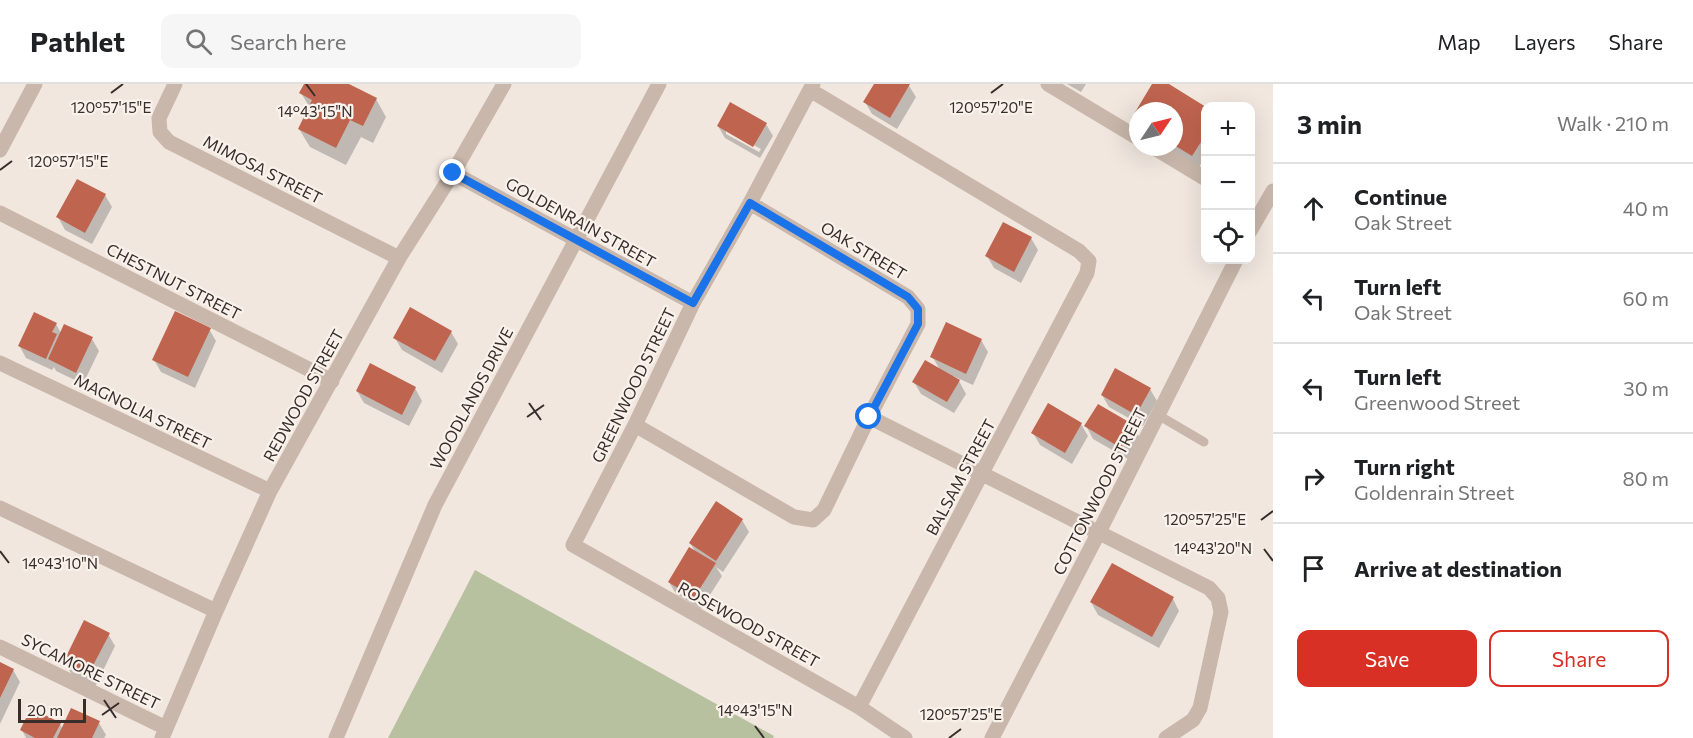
<!DOCTYPE html>
<meta charset="utf-8">
<style>
body{margin:0;font-family:Commissioner,sans-serif;background:#f6f6f6;color:#202124}
.controls{position:absolute;right:18px;top:18px;display:grid;overflow:hidden;border-radius:12px;box-shadow:0 6px 24px #0002}
.controls button{width:54px;height:54px;display:grid;place-items:center;padding:0;border:0;border-bottom:2px solid #e0e0e0;background:#fff;color:#202124;font:30px sans-serif}
.compass{position:absolute;left:1129px;top:18px;width:54px;height:54px;border-radius:50%;background:#fff;box-shadow:0 6px 24px #0002;rotate:55deg}
.scale{position:absolute;left:18px;bottom:15px;width:68px;box-sizing:border-box;padding-left:6px;border:3px solid #372d2a;border-top:0;font-size:16px;line-height:21px;white-space:nowrap;color:#372d2a;-webkit-text-stroke:4px #f9f2eb;paint-order:stroke}
.stop{position:absolute;width:18px;height:18px;margin:-14px;border:4px solid #1a73e8;border-radius:50%;background:#fff}
.stop.end{background:#1a73e8;border-color:#fff;box-shadow:0 2px 6px #0008}
.list{margin:0;padding:0;list-style:none}
h2{display:flex;justify-content:space-between;align-items:center;height:78px;margin:0;padding:0 24px;font-size:26px}
h2 small{font-size:20px;font-weight:400;color:#757577}
.list li{display:grid;grid-template-columns:39px 1fr auto;gap:18px;align-items:center;box-sizing:border-box;height:90px;padding:0 24px;border-top:2px solid #e0e0e0}
.list b{display:block;font-size:22px;white-space:nowrap}
.list p{margin:0;font-size:20px;white-space:nowrap;color:#757577}
.list em{font-size:20px;font-style:normal;color:#757577}
.actions{display:flex;gap:12px;padding:18px 24px}
.actions a{flex:1;padding:14px 0;border:2px solid #d93025;border-radius:12px;text-align:center;font-size:21px;color:#d93025}
.actions .main{background:#d93025;color:#fff}
.icon{flex:none;width:33px;height:33px;fill:none;stroke:currentColor;stroke-width:2;stroke-linecap:round;stroke-linejoin:round}
.map{position:relative;flex:none;width:1273px;height:654px;overflow:hidden}
header{display:flex;align-items:center;gap:36px;box-sizing:border-box;height:84px;padding:0 30px;background:#fff;border-bottom:2px solid #e0e0e0}
header strong{font-size:28px}
nav{display:flex;gap:33px;margin-inline-start:auto;font-size:21px}
.search{width:420px;height:54px;background:#f6f6f6;display:flex;align-items:center;gap:15px;box-sizing:border-box;padding:0 21px;border-radius:12px;color:#757577;font-size:22px}
main{display:flex}
aside{flex:1;background:#fff}
.map>svg:first-child{display:block}
.green{fill:#b7c09f}
.shadow{fill:#0003;fill-rule:evenodd}
.building{fill:#bf644f}
.lines{fill:none;stroke-linecap:round;stroke-linejoin:round}
.lane{stroke:#c9b7ab;stroke-width:9}
.street{stroke:#c9b7ab;stroke-width:15}
.route{stroke:#1a73e8;stroke-width:8}
.ticks{fill:none;stroke:#372d2a;stroke-width:2}
.labels{text-anchor:middle;dominant-baseline:central;stroke-width:4.5;stroke-linejoin:round;paint-order:stroke}
.street-label{font-size:16px;fill:#372d2a;stroke:#f9f2eb}
.ticks-label{font-size:15px;text-anchor:middle;fill:#372d2a;stroke:#f9f2eb;stroke-width:4.5;stroke-linejoin:round;paint-order:stroke}
</style>
<header>
<strong>Pathlet</strong>
<div class="search"><svg class="icon" aria-label="search" viewBox="0 0 24 24"><circle cx="10" cy="10" r="6"/><path d="M15 15l6 6"/></svg>Search here</div>
<nav><a>Map</a><a>Layers</a><a>Share</a></nav>
</header>
<main>
<div class="map">
<svg width="1273" height="654" viewBox="0 0 1273 654">
<rect width="100%" height="100%" fill="#f1e7df"/>
<!-- green -->
<path class="green" d="M475,486L774,652L773,654H388Z"/>
<!-- shadow -->
<path class="shadow" d="M305,0H346L376,15L386,33L373,59L361,53L346,81L310,63L299,45L310,24L301,9Z
M875,0H908L916,13L897,45L872,30L865,18Z
M1067,0H1086L1081,8Z
M1154,0H1166L1206,24V72L1199,83L1166,63H1174V27H1138V44L1133,35Z
M766,40L773,52L760,74L725,54L718,42ZM726,46L761,65L759,68L726,50Z
M105,111L112,123L92,160L65,146L58,133Z
M1031,154L1038,166L1021,199L994,184L987,172Z
M56,240L61,249L92,255L99,267L83,300L56,287L54,283L52,286L26,274L19,261Z
M209,245L216,257L195,304L161,288L154,276Z
M451,248L458,260L442,289L402,266L395,254Z
M981,256L988,268L973,301L953,292L952,294L959,297L966,310L954,329L921,310L914,298L940,286L932,272Z
M415,304L422,317L409,342L364,319L357,307Z
M1150,305L1157,317L1143,342L1109,323L1102,311Z
M1081,340L1088,352L1072,380L1040,361L1033,349Z
M1086,342H1133L1140,354L1128,375L1093,355Z
M742,436L749,448L723,488L716,483L722,492L701,525L676,510L669,498L696,469L690,459Z
M1173,515L1179,527L1159,564L1098,531L1091,518Z
M108,550L115,562L95,603L72,591L65,579Z
M0,580L13,586L20,598L0,640Z
M99,639L106,651L104,654H26L22,646L60,640L63,646Z"/>
<!-- building -->
<path class="building" d="M304,0H349L377,14L363,42L350,36L336,64L298,45L312,16L299,9Z
M874,0H910L890,34L863,18Z
M1152,0H1169L1206,23V50L1192,72L1174,61V27H1138V39L1131,35Z
M730,18L767,39L753,63L717,42Z
M77,95L106,110L85,149L56,133Z
M1003,138L1032,153L1014,188L985,172Z
M410,223L452,247L435,277L393,254Z
M175,227L211,244L188,293L152,276Z
M34,228L57,239L52,248L57,250L46,275L18,262Z
M946,238L982,255L966,290L930,273Z
M64,240L93,253L76,289L48,275Z
M925,276L960,296L947,318L912,298Z
M370,279L416,303L402,331L356,307Z
M1115,284L1151,304L1136,331L1101,311Z
M1048,319L1082,339L1065,369L1031,349Z
M1098,320L1134,341L1121,364L1084,342Z
M716,417L743,435L716,477L689,459Z
M689,463L716,479L694,514L668,498Z
M1112,479L1174,513L1152,553L1090,518Z
M84,536L110,549L88,591L63,579Z
M0,578L14,585L0,614Z
M31,624L61,639L53,654H35L20,646Z
M71,624L100,637L92,654H57Z"/>
<g class="lines">
<!-- lane -->
<path class="lane" d="M1158,331L1204,358"/>
<!-- street -->
<path class="street" d="M175,0L159,34L160,48L169,58L399,174
M813,0L750,119L693,219L635,341L573,461L859,623L905,654
M1048,0L1138,54
M810,6L1079,167L1089,177L1087,189L859,623
M1153,63L1206,95
M0,66L35,0
M453,89L693,219
M0,129L332,297
M1250,147L1273,107
M0,279L270,407
M869,333L1209,504L1218,514L1221,528L1200,624L1193,636L1166,654
M635,341L794,433L813,436L824,426L869,333L918,240V225L908,213L750,119
M0,424L216,527
M0,563L166,644
M162,654L216,527L270,407L399,174L453,89L504,0
M336,654L435,421L659,0
M992,654L1099,448L1236,176"/>
</g>
<g class="lines">
<!-- route -->
<path class="route" d="M453,89L693,219L750,119L908,213L918,225V240L869,333"/>
</g>
<!-- ticks -->
<path class="ticks" d="M306,0L315,12M111,9L123,0M991,9L1003,0M0,86L12,77M529,319L541,336M527,333L544,321M1261,436L1273,427M1264,465L1273,477M0,467L9,479M104,616L116,634M102,631L119,619M755,642L764,654M949,654L961,645"/>
<g class="labels">
<!-- street labels -->
<g class="street-label">
<text transform="translate(263 85) rotate(27)">MIMOSA STREET</text>
<text transform="translate(581 138) rotate(29)">GOLDENRAIN STREET</text>
<text transform="translate(864 166) rotate(31)">OAK STREET</text>
<text transform="translate(174 197) rotate(27)">CHESTNUT STREET</text>
<text transform="translate(633 301) rotate(-64)">GREENWOOD STREET</text>
<text transform="translate(303 311) rotate(-61)">REDWOOD STREET</text>
<text transform="translate(471 314) rotate(-62)">WOODLANDS DRIVE</text>
<text transform="translate(143 327) rotate(26)">MAGNOLIA STREET</text>
<text transform="translate(960 393) rotate(-62)">BALSAM STREET</text>
<text transform="translate(1099 407) rotate(-63)">COTTONWOOD STREET</text>
<text transform="translate(749 540) rotate(29)">ROSEWOOD STREET</text>
<text transform="translate(91 587) rotate(26)">SYCAMORE STREET</text>
</g>
</g>
<g class="ticks-label">
<text x="991" y="29">120°57'20"E</text>
<text x="111" y="29">120°57'15"E</text>
<text x="315" y="33">14°43'15"N</text>
<text x="68" y="83">120°57'15"E</text>
<text x="1205" y="441">120°57'25"E</text>
<text x="1213" y="470">14°43'20"N</text>
<text x="60" y="485">14°43'10"N</text>
<text x="755" y="632">14°43'15"N</text>
<text x="961" y="636">120°57'25"E</text>
</g>
</svg>
<div class="controls">
<button>+</button>
<button>−</button>
<button><svg class="icon" aria-label="locate" viewBox="0 0 24 24"><circle cx="12" cy="12" r="6"/><path d="M12 2v4M12 18v4M2 12h4M18 12h4"/></svg></button>
</div>
<svg class="compass" viewBox="-18 -18 36 36"><path d="M0-13l5 13h-10z" fill="#e53935"/><path d="M0 13l5-13h-10z" fill="#757577"/></svg>
<div class="scale">20 m</div>
<div class="stop" style="left:869px;top:333px"></div>
<div class="stop end" style="left:453px;top:89px"></div>
</div>
<aside>
<h2>3 min<small>Walk · 210 m</small></h2>
<ul class="list">
<li><svg class="icon" aria-label="ahead" viewBox="0 0 24 24"><path d="M12 20V5M6 11l6-6 6 6"/></svg><div><b>Continue</b><p>Oak Street</p></div><em>40 m</em></li>
<li><svg class="icon" aria-label="left" viewBox="0 0 24 24"><path d="M17 20v-9H6M10 6l-5 5 5 5"/></svg><div><b>Turn left</b><p>Oak Street</p></div><em>60 m</em></li>
<li><svg class="icon" aria-label="left" viewBox="0 0 24 24"><path d="M17 20v-9H6M10 6l-5 5 5 5"/></svg><div><b>Turn left</b><p>Greenwood Street</p></div><em>30 m</em></li>
<li><svg class="icon" aria-label="right" viewBox="0 0 24 24"><path d="M7 20v-9h11M14 6l5 5-5 5"/></svg><div><b>Turn right</b><p>Goldenrain Street</p></div><em>80 m</em></li>
<li><svg class="icon" aria-label="arrive" viewBox="0 0 24 24"><path d="M6 21V4h12l-3 4 3 4H6"/></svg><div><b>Arrive at destination</b></div></li>
</ul>
<div class="actions"><a class="main">Save</a><a>Share</a></div>
</aside>
</main>
